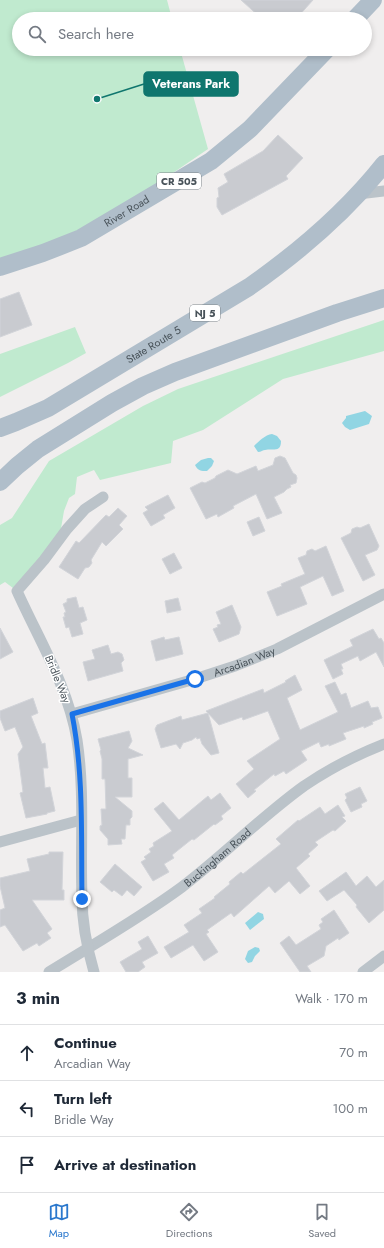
<!DOCTYPE html>
<meta charset="utf-8">
<style>
body{margin:0;font-family:Jost,sans-serif;background:#f6f6f7;color:#1f2937}
.stop{position:absolute;width:12px;height:12px;margin:-9px;border:3px solid #1a73e8;border-radius:50%;background:#fff}
.stop.end{background:#1a73e8;border-color:#fff;box-shadow:0 1px 4px #0008}
.list{margin:0;padding:0;list-style:none}
h2{display:flex;justify-content:space-between;align-items:center;height:52px;margin:0;padding:0 16px;font-size:17px}
h2 small{font-size:13px;font-weight:400;color:#747a83}
.list li{display:grid;grid-template-columns:26px 1fr auto;gap:12px;align-items:center;box-sizing:border-box;height:56px;padding:0 16px;border-top:1px solid #e0e1e3}
.list b{display:block;font-size:15px;white-space:nowrap}
.list p{margin:0;font-size:13px;white-space:nowrap;color:#747a83}
.list em{font-size:13px;font-style:normal;color:#747a83}
.icon{flex:none;width:22px;height:22px;fill:none;stroke:currentColor;stroke-width:2;stroke-linecap:round;stroke-linejoin:round}
.map{position:relative;flex:none;width:384px;height:972px;overflow:hidden}
.search{position:absolute;background:#fff;box-shadow:0 2px 6px #0003;left:12px;right:12px;top:12px;height:44px;display:flex;align-items:center;gap:10px;box-sizing:border-box;padding:0 14px;border-radius:22px;color:#747a83;font-size:15px}
.sheet{height:220px;background:#fff}
nav{display:flex;justify-content:space-around;align-items:center;box-sizing:border-box;height:56px;border-top:1px solid #e0e1e3;background:#fff;font-size:11px;color:#747a83}
nav a{display:grid;justify-items:center;gap:2px}
nav .on{color:#2b78cd}
.map>svg:first-child{display:block}
.green{fill:#c0eacf}
.water{fill:#91d5e3}
.building{fill:#c9cbd0;stroke:#d2d4d9}
.lines{fill:none;stroke-linecap:round;stroke-linejoin:round}
.minor{stroke:#bbc3c9;stroke-width:11}
.primary{stroke:#b0beca;stroke-width:18}
.route{stroke:#1a73e8;stroke-width:5}
.labels{text-anchor:middle;dominant-baseline:central;stroke-width:3;stroke-linejoin:round;paint-order:stroke}
.shield{fill:#fff;stroke:#7f868b;stroke-width:1}
.shield-label{font-size:10px;font-weight:bold;fill:#485259}
.street-label{font-size:11px;fill:#485259;stroke:#fff}
.leader{fill:none;stroke:#0f766e;stroke-width:1.5}
.callout-dot{fill:#0f766e;stroke:#fff;stroke-width:1.5}
.callout{fill:#0f766e;stroke:#0f766e;stroke-width:1.5}
.callout-label{font-size:12px;text-anchor:middle;font-weight:bold;fill:#fff}
</style>
<div class="map">
<svg width="384" height="972" viewBox="0 0 384 972">
<rect width="100%" height="100%" fill="#f0eeee"/>
<!-- green -->
<path class="green" d="M0,0H167L172,19H19V49H180L208,149L72,242L0,266Z
M384,320V351L283,379L203,430L173,441L171,463L100,480L94,470L77,477L75,494L69,498L64,511L59,540L17,591L5,582L0,585V525L12,518L49,461L143,406L178,389Z
M75,327L86,353L68,363L0,397V354Z"/>
<!-- water -->
<path class="water" d="M365,411L372,416L369,424L350,430L345,427L342,423L346,418V416Z
M272,434L277,436L281,441C281,453 273,448 265,450C263,450 261,452 258,452L254,446C259,441 265,435 272,434Z
M208,458H211L214,461L212,466L207,471C201,471 198,471 195,465L201,460Z
M258,912L263,914L264,919L250,930L245,923Z
M255,947L259,948L260,951L255,956L252,962L248,963L245,959L248,951Z"/>
<!-- building -->
<path class="building" d="M241,0H313L296,19H262Z
M278,135L303,158L286,176L288,179L222,215L217,207V198L219,197L218,188L228,182L224,174L263,151Z
M19,292L32,325L0,337V299Z
M280,456L285,458L293,473L296,475L297,478L296,483L290,485L291,487L287,489L284,492L274,497L282,513L267,519L256,494L233,506L234,508L218,517L217,514L206,519L190,488L202,482L205,483L215,478L216,476L228,470L237,474L256,466L258,471L273,465L275,458Z
M168,495L175,508L163,515L165,518L151,526L143,513L148,510L145,507Z
M118,508L127,516L119,525L123,529L106,546L102,542L91,560L92,563L89,567L85,568L78,579L59,567L76,541L79,543L106,515L109,517Z
M259,517L265,531L253,536L247,522Z
M369,524L379,546L377,550L365,555L375,575L363,581L341,538L351,533L352,529L357,527L360,528Z
M326,546L344,591L332,596L323,576L300,587L307,604L277,616L267,592L282,586L281,584L305,574L298,558L306,555L307,551L312,549L315,551Z
M174,553L182,568L170,574L162,559Z
M76,597L79,608L83,607L87,620L80,623L83,634L72,637L69,627L66,628L63,617H65L64,613L66,612L63,604L67,602V599Z
M178,598L181,610L167,613L165,601Z
M232,605L241,627L239,634L219,642L213,629L218,627L217,625L221,624L216,612Z
M0,628L13,652L0,659Z
M373,629L379,639L381,638L384,643V667L376,652L360,661L358,656L341,664L343,669H341L343,674L333,679L324,660L353,646L350,640Z
M164,637L165,640L179,637L183,654L156,661L151,641Z
M108,645L111,654L118,652L122,654L124,660L121,663L123,671L88,681L83,662L95,659L92,650Z
M295,675L302,690L287,698L300,730L338,712L325,686L335,682L341,695L346,693L351,708L368,701L371,708L378,707L382,718L372,722L373,724L364,728V726L343,733L346,739L329,746V744L321,747L319,742L301,751L307,760L286,774L284,771L275,776L274,774L254,790L256,791L248,798L236,784L254,769L247,761L280,739L268,711L243,720L242,717L219,725L206,711L263,689L264,693L286,682L285,681Z
M33,698L38,713L31,716L42,744L45,743L48,768H43L45,788L50,787L55,811L47,813V814L26,818L20,793L23,792L18,754L23,747L15,727L5,731L0,718V711Z
M208,713L219,753L211,755L202,744L200,738L197,739L196,737L192,740L183,743L180,749L176,744L161,748L155,729L157,725L181,716L182,720Z
M129,731L132,741L128,748L143,755L128,759V778H132V797H115L132,811V817L130,819V825H126L125,839H121L122,844L108,845V839L100,830V826L102,825L101,809H106L105,779H102V759L100,751L101,750L98,739Z
M360,787L367,801L361,804L362,807L351,812L345,800L347,798L345,794Z
M220,793L231,808L221,816L223,819L215,825L214,824L194,840L192,839L172,855L174,858L164,864L169,872L153,881L141,862L146,859L144,857L151,852L149,849L154,846L153,843L172,831L154,809L163,802L179,820L208,796L211,800Z
M338,805L345,816L342,817L346,821L335,831L333,830L315,842L318,845L308,854L310,856L296,868L310,886L300,894L289,881L275,893L269,886L234,917L231,913L207,930L209,932L206,934L218,952L204,961L193,945L171,958L164,947L189,932L184,925L202,913L199,909L215,898L214,897L230,884L229,882L241,872L243,874L281,844L276,839L298,820L299,821L320,807L325,814Z
M49,852H63L62,890H64V900H32L52,929L47,933L51,938L39,946L37,943L23,951L5,925L0,927V910L5,908L0,886V878L30,871L27,859L49,854Z
M115,864L142,887L134,896L127,890L122,896L114,890L112,892L100,882Z
M346,872L356,886L367,876L376,887L384,880V910L369,923L356,907L357,905L344,890L327,901L319,891Z
M334,910L349,933L339,940L338,938L326,946L324,956L307,966L311,972H300L280,943L289,936L296,945L321,929L319,925L323,922L321,919Z
M148,936L158,953L142,962L145,967L138,972H126L120,962L142,949L138,942Z"/>
<g class="lines">
<!-- minor -->
<g class="minor">
<path d="M358,194L384,191"/>
<path id="s1" d="M72,714L195,679L235,666L277,649L384,594"/>
<path d="M0,842L81,820"/>
<path id="s2" d="M49,972C94,944 140,918 182,887C224,855 261,817 304,786C329,769 356,755 384,744"/>
<path d="M94,972C87,948 82,923 82,897C80,845 85,792 77,740C68,686 39,640 17,591L44,560L67,529L85,509L103,497"/>
<path d="M363,972L384,956"/>
</g>
<!-- primary -->
<g class="primary">
<path d="M355,19L373,0"/>
<path id="s3" d="M0,267L43,253L81,238L211,161L250,129L327,49"/>
<path id="s4" d="M0,428L16,422L48,408L249,287C299,252 346,212 384,164"/>
<path d="M0,482L17,466L38,449L112,403L143,386L175,372L337,313L384,298"/>
</g>
</g>
<g class="lines">
<!-- route -->
<path class="route" d="M82,899C81,837 84,775 72,714L195,679"/>
</g>
<g class="labels">
<!-- shield labels -->
<g class="shield">
<rect x="157" y="173" width="44" height="16" rx="3"/>
<rect x="190" y="305" width="30" height="16" rx="3"/>
</g>
<g class="shield-label">
<text x="179" y="181">CR 505</text>
<text x="205" y="313">NJ 5</text>
</g>
<!-- street labels -->
<g class="street-label">
<text stroke="none"><textPath href="#s3" startOffset="139">River Road</textPath></text>
<text stroke="none"><textPath href="#s4" startOffset="175">State Route 5</textPath></text>
<text stroke="none"><textPath href="#s1" startOffset="180">Arcadian Way</textPath></text>
<text transform="translate(58 679) rotate(68)">Bridle Way</text>
<text stroke="none"><textPath href="#s2" startOffset="204">Buckingham Road</textPath></text>
</g>
</g>
<!-- callouts -->
<path class="leader" d="M97 99L144 84"/>
<circle class="callout-dot" cx="97" cy="99" r="4"/>
<rect class="callout" x="144" y="72" width="94" height="24" rx="4"/>
<g class="callout-label">
<text x="191" y="88">Veterans Park</text>
</g>
</svg>
<div class="stop" style="left:195px;top:679px"></div>
<div class="stop end" style="left:82px;top:899px"></div>
<div class="search"><svg class="icon" aria-label="search" viewBox="0 0 24 24"><circle cx="10" cy="10" r="6"/><path d="M15 15l6 6"/></svg>Search here</div>
</div>
<section class="sheet">
<h2>3 min<small>Walk · 170 m</small></h2>
<ul class="list">
<li><svg class="icon" aria-label="ahead" viewBox="0 0 24 24"><path d="M12 20V5M6 11l6-6 6 6"/></svg><div><b>Continue</b><p>Arcadian Way</p></div><em>70 m</em></li>
<li><svg class="icon" aria-label="left" viewBox="0 0 24 24"><path d="M17 20v-9H6M10 6l-5 5 5 5"/></svg><div><b>Turn left</b><p>Bridle Way</p></div><em>100 m</em></li>
<li><svg class="icon" aria-label="arrive" viewBox="0 0 24 24"><path d="M6 21V4h12l-3 4 3 4H6"/></svg><div><b>Arrive at destination</b></div></li>
</ul>
</section>
<nav>
<a class="on"><svg class="icon" aria-label="map" viewBox="0 0 24 24"><path d="M3 6l6-2 6 2 6-2v14l-6 2-6-2-6 2zM9 4v14M15 6v14"/></svg>Map</a>
<a><svg class="icon" aria-label="directions" viewBox="0 0 24 24"><path d="M12 3l9 9-9 9-9-9zM9 14v-3h6M13 9l2 2-2 2"/></svg>Directions</a>
<a><svg class="icon" aria-label="saved" viewBox="0 0 24 24"><path d="M7 4h10v16l-5-4-5 4z"/></svg>Saved</a>
</nav>
